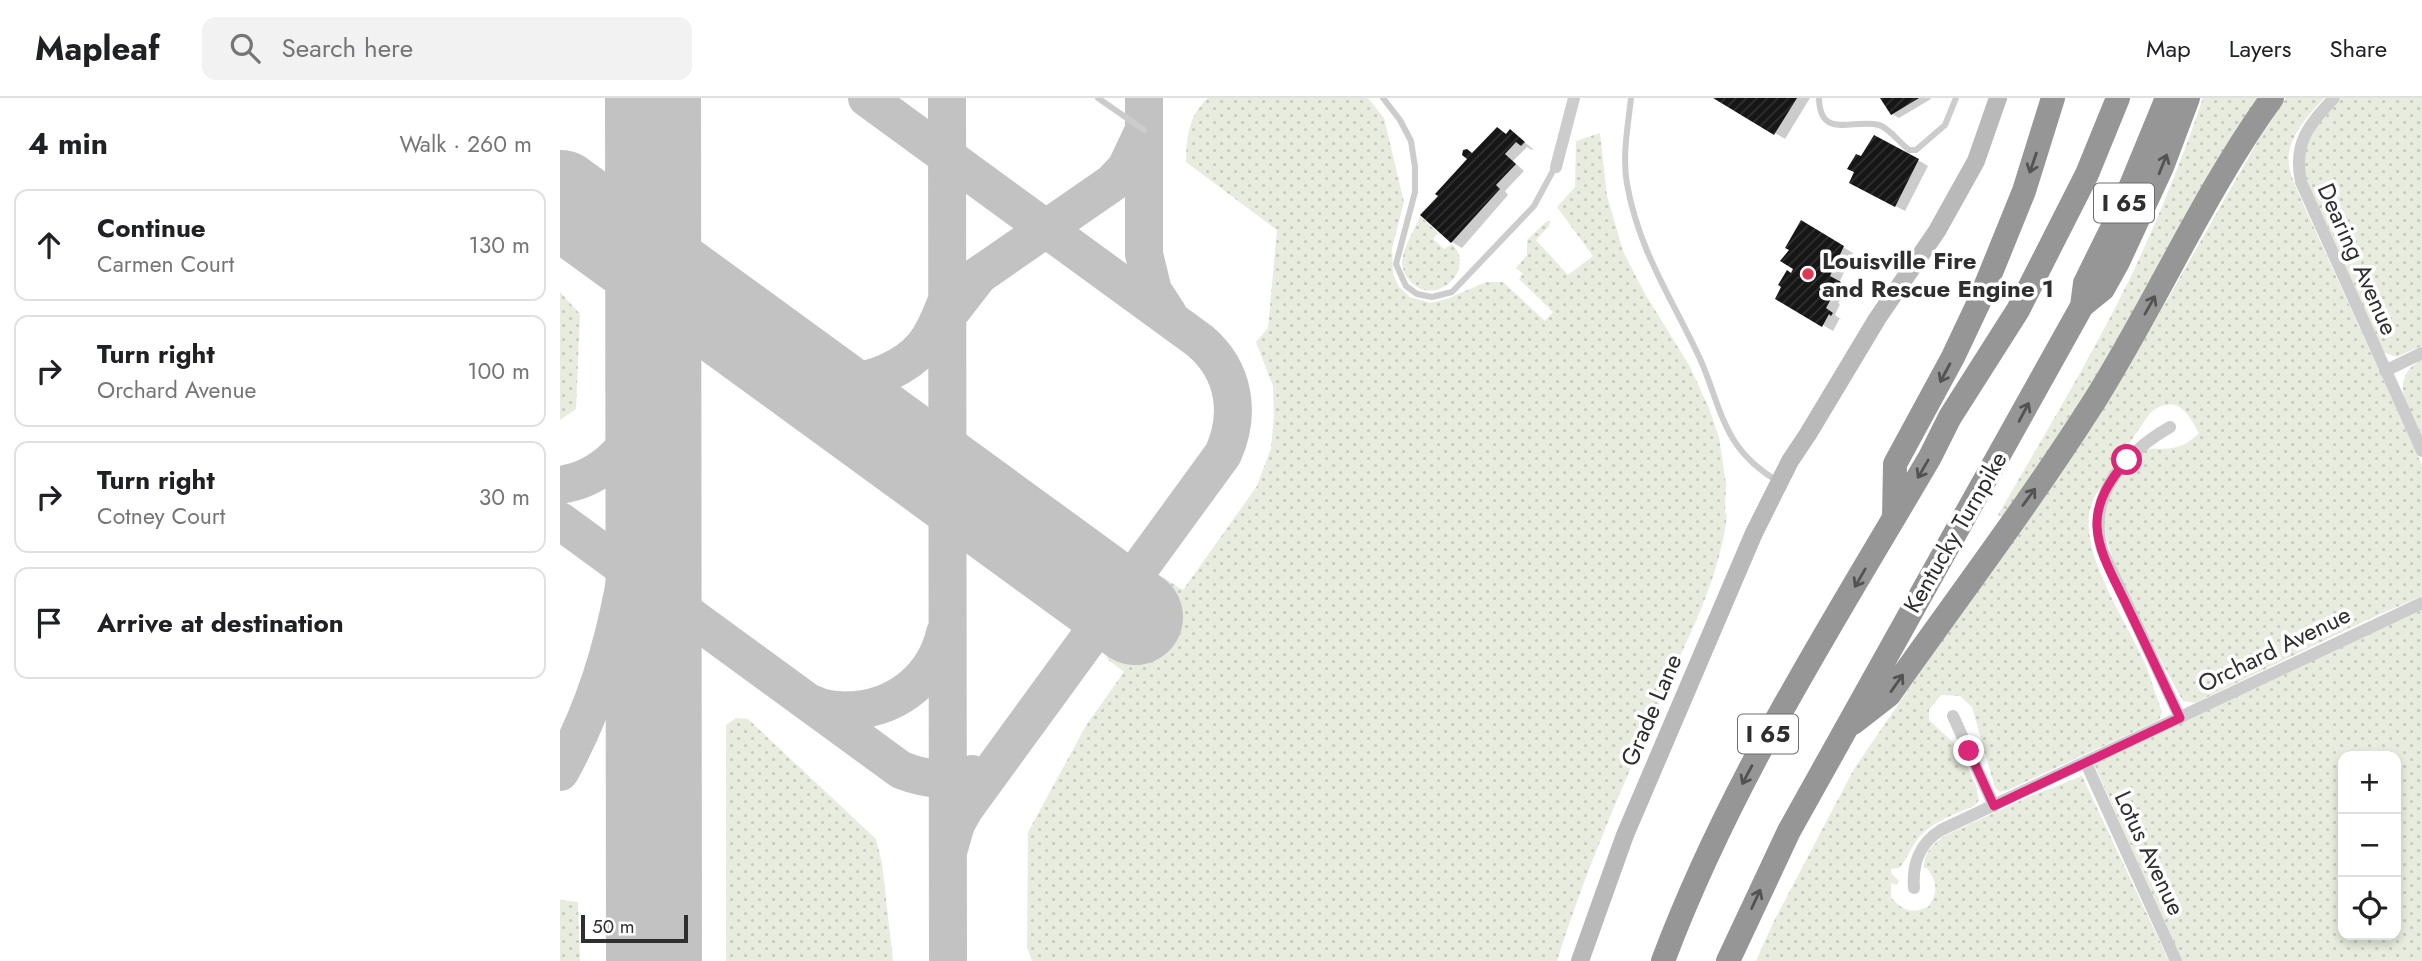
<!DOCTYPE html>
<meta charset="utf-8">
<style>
body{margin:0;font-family:Jost,sans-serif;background:#f2f2f2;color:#202124}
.controls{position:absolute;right:21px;bottom:21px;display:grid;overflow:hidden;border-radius:14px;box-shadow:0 4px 10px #0003}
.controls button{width:63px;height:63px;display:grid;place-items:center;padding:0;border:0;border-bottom:2px solid #e0e0e0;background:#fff;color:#202124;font:35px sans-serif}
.scale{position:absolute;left:21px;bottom:18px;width:107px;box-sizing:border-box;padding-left:7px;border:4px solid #2f2f2f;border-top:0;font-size:19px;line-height:24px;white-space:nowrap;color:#2f2f2f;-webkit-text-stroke:5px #fff;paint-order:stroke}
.stop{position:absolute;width:21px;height:21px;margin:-16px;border:5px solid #db2777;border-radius:50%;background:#fff}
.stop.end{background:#db2777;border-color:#fff;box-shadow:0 2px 7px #0008}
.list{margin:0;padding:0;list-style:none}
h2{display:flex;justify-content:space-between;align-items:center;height:91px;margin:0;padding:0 28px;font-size:30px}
h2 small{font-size:23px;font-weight:400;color:#757577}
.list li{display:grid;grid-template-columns:46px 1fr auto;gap:21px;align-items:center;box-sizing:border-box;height:112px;margin:0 14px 14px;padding:0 14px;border:2px solid #e0e0e0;border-radius:14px}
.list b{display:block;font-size:26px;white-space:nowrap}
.list p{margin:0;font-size:23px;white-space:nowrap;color:#757577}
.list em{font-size:23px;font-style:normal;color:#757577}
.icon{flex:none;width:38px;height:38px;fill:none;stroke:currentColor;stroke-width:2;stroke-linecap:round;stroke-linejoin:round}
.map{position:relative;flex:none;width:1862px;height:863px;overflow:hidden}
header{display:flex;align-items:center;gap:42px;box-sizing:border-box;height:98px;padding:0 35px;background:#fff;border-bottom:2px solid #e0e0e0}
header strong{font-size:33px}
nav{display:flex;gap:38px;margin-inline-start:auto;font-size:24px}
.search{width:490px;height:63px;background:#f2f2f2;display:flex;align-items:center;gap:18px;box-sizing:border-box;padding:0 24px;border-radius:14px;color:#757577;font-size:26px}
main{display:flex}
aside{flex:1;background:#fff}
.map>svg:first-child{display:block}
.grass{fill:url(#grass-dots);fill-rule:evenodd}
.shadow{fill:#0003}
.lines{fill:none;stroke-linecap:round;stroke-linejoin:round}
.taxiway{stroke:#c2c2c2;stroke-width:38}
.runway{stroke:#c2c2c2;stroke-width:96}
.building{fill:url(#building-hatch)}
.lane{stroke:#ccc;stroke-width:6}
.street{stroke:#ccc;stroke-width:12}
.secondary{stroke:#b9b9b9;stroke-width:18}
.highway{stroke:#969696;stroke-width:24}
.oneway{stroke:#535353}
.route{stroke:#db2777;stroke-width:9}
.poi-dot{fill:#e23655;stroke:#fff;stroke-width:2.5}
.labels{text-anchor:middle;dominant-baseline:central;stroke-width:7;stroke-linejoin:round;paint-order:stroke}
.shield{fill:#fff;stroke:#6d6d6d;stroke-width:2}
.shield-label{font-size:23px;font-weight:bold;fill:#2f2f2f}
.street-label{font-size:24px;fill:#2f2f2f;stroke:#fff}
.poi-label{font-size:24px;font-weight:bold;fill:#2f2f2f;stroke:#fff;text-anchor:start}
</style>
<header>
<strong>Mapleaf</strong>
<div class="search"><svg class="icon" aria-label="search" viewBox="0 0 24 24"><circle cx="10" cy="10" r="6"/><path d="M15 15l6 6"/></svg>Search here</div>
<nav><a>Map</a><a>Layers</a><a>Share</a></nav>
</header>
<main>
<aside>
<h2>4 min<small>Walk · 260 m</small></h2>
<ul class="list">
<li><svg class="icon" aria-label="ahead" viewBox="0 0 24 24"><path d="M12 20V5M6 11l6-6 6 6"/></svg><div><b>Continue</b><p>Carmen Court</p></div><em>130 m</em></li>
<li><svg class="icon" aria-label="right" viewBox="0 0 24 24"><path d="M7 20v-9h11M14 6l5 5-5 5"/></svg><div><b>Turn right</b><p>Orchard Avenue</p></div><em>100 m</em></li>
<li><svg class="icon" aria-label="right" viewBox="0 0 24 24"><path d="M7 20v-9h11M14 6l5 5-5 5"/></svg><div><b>Turn right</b><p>Cotney Court</p></div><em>30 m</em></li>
<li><svg class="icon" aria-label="arrive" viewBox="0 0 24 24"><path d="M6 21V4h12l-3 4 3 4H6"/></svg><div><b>Arrive at destination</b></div></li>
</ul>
</aside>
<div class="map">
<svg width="1862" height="863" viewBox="0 0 1862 863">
<defs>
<pattern id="grass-dots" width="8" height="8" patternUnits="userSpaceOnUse" patternTransform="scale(1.75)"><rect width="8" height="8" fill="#e7ecde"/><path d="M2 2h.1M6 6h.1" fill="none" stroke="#c6cbbf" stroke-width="1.8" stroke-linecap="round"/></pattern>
<pattern id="building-hatch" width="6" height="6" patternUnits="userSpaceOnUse" patternTransform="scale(1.75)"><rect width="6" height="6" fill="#161616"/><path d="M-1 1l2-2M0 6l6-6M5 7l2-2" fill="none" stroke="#303030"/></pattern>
</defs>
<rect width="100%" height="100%" fill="#fff"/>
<!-- grass -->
<path class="grass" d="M648,0H808L824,20L844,104L832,150L833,176L839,189L850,199L870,205L887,201L926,184H943L985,223L993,214L959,181L963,176L956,170L967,157V142L987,123H990L989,128L976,142L1008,177L1033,158L997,109L1015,89L1016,43L1040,35L1047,98L1063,153L1085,196L1129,267L1149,310L1159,340L1166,386L1165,415L1167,416C1160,482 1127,540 1101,601C1063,687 1025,773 997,863H472L467,849L468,734L527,626L564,574L546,560L604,480L623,492L697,388L711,350L714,319L713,288L696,244L708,230L717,132L626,64C627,39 628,18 648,0Z
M1643,0H1704L1531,291L1446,421L1438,417C1484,337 1533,257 1573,174C1600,117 1623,59 1643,0Z
M1726,0H1764C1748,18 1725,41 1729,68C1731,81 1740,97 1745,110L1862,367V498L1807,522L1635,605L1623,603C1602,563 1535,450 1544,409C1550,387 1569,369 1584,351C1609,350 1620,354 1639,335C1627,312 1615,295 1590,315C1575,337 1559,359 1546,382C1541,389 1535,397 1532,405C1515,448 1564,519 1582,559C1590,576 1595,595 1602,614L1599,622L1448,692L1440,694L1435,690L1412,609L1400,598L1381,597L1369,612V622L1399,650L1416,688L1419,702L1414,708C1393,717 1371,724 1357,742C1350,751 1347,762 1339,770L1331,771V775L1339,783L1337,787L1331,785V799C1342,813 1352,816 1368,809C1379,794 1377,784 1367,770H1364C1364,754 1373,746 1386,737L1466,700L1522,678L1609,863H1196L1213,825L1294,671L1567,272L1699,41Z
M1781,0H1862V248L1836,259L1823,254L1751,100L1742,66L1747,45L1757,26Z
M860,118L878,135L873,141L884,151L892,146C917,171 876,210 851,184C846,179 842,171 842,164C843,150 855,131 860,118Z
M0,194L20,216L16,311L0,322Z
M1862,261V341C1849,311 1826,282 1862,261Z
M1862,510V863H1622L1534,666ZM1783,658H1836V837H1783Z
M176,620L188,621L316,741L322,765L333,863H166V627Z
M0,802L18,804L20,863H0Z"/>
<!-- shadow -->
<path class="shadow" d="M1156,0H1250L1225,41Z
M1322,0H1370L1371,1L1339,20L1332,16Z
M938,31L947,37L951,33L973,51L972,52L967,49L953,63L964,73L945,93L948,97L902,150L892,144L862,117Z
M1358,62L1368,68L1345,113L1301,90Z
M1241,124L1293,155L1279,185L1290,192L1286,199L1284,198L1278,205L1280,206L1275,217L1282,222L1280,220L1273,233L1217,200L1235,170L1231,152Z"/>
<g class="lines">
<!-- taxiway -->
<path class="taxiway" d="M307,0L640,243C675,273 681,316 663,356L405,710L396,726L388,754
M387,0L388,863
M584,0V156L593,193L608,216
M143,201C162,214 181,228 200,242C240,271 277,298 328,274C361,259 372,241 385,207
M381,226L419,177L552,85L566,70L584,32
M0,387C36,382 69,355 80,320
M0,423L341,672C364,681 388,685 412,676
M253,606C266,613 281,613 296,612C339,608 375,579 385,535
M0,674C73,544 79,397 84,250C87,167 89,84 89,0"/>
<!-- runway -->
<path class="runway" d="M93,0L94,863
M0,100L575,519"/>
</g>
<!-- building -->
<path class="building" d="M1153,0H1237L1214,37Z
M1320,0H1359L1331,17Z
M937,29L946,36L950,31L965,44L961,48L956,44L945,56L956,66L936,87L940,91L891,145L860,117L878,98L875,96L907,61L902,57L903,52L907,51L912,55Z
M1314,37L1359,61L1335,109L1289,85L1294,74L1287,71L1296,56L1301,58Z
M1241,122L1284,148L1270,178L1281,184L1276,195L1273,194L1270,198L1272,199L1266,210L1273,215L1271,218L1269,216L1262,229L1215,201L1221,189L1218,187L1227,172L1231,175L1233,171L1220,163L1229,152L1225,150Z"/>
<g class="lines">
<!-- lane -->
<path class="lane" d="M538,0L584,32
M823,0L840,22L851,43L855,69V94L836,166L846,188L857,196L872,199L892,194L974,108L995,69
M1071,0C1068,28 1062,57 1067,86C1079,154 1113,202 1141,263C1153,290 1160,323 1177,347C1188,363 1201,373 1217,383
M1259,0C1260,43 1294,20 1319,27C1329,30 1340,45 1349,52H1356L1385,27L1396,0"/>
<!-- street -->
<path class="street" d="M1774,0C1748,28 1733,45 1741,84L1862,353
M996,69L1014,0
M1825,273L1862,255
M1610,329C1565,355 1525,398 1543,454L1620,620
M1393,618L1434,708
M1526,665L1616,863
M1354,790C1352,766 1360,745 1381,732L1862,505"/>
<!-- secondary -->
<path class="secondary" d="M1020,863L1065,737L1194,435L1230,363L1248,336L1317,221L1377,133L1416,63L1438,0"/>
<!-- highway -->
<path class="highway" d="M1522,208L1543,191L1558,164L1602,69L1628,0
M1334,420L1335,366L1393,259L1419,204L1464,93L1493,0
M1293,625L1329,597C1398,499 1471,403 1535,302C1597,203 1644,94 1712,0
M1103,863C1170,684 1274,523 1370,359L1390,319L1458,212L1527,76L1558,0
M1168,863L1229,733L1522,208L1525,185L1560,114L1607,0"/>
</g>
<!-- one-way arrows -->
<defs><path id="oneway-shaft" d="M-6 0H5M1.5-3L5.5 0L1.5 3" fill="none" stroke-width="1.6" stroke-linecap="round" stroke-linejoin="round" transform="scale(1.75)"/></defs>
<g class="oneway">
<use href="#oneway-shaft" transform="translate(1473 65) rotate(109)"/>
<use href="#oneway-shaft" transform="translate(1603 66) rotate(-68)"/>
<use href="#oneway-shaft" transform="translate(1590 207) rotate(-61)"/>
<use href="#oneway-shaft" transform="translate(1385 275) rotate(118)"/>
<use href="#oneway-shaft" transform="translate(1464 314) rotate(-62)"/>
<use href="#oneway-shaft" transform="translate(1363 371) rotate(120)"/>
<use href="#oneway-shaft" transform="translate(1469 399) rotate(-54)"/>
<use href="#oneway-shaft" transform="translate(1300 480) rotate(120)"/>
<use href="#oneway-shaft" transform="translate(1337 585) rotate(-55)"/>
<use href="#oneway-shaft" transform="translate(1187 677) rotate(118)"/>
<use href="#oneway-shaft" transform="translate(1196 801) rotate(-65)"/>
</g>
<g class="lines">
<!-- route -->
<path class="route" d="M1409,653L1434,708L1620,620C1602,582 1585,545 1567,508C1556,484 1538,455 1537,428C1536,402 1551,381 1567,362"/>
</g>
<!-- markers -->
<circle class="poi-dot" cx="1248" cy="176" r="7"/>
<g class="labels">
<!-- shield labels -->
<g class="shield">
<rect x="1534" y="85.5" width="60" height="39" rx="5"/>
<rect x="1178" y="616.5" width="60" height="39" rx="5"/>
</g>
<g class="shield-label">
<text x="1564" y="105">I 65</text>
<text x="1208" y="636">I 65</text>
</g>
<!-- street labels -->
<g class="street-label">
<text transform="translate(1798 161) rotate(66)">Dearing Avenue</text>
<text transform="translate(1395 434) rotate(-60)">Kentucky Turnpike</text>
<text transform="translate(1714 551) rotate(-26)">Orchard Avenue</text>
<text transform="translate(1091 612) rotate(-67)">Grade Lane</text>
<text transform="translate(1590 755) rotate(65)">Lotus Avenue</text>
</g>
<!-- poi labels -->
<g class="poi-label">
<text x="1262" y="162">Louisville Fire<tspan x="1262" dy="28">and Rescue Engine 1</tspan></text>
</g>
</g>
</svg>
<div class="controls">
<button>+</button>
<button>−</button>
<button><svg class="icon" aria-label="locate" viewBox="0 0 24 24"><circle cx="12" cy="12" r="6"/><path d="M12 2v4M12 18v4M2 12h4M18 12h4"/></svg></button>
</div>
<div class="scale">50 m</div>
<div class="stop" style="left:1567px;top:362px"></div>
<div class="stop end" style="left:1409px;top:653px"></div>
</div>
</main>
